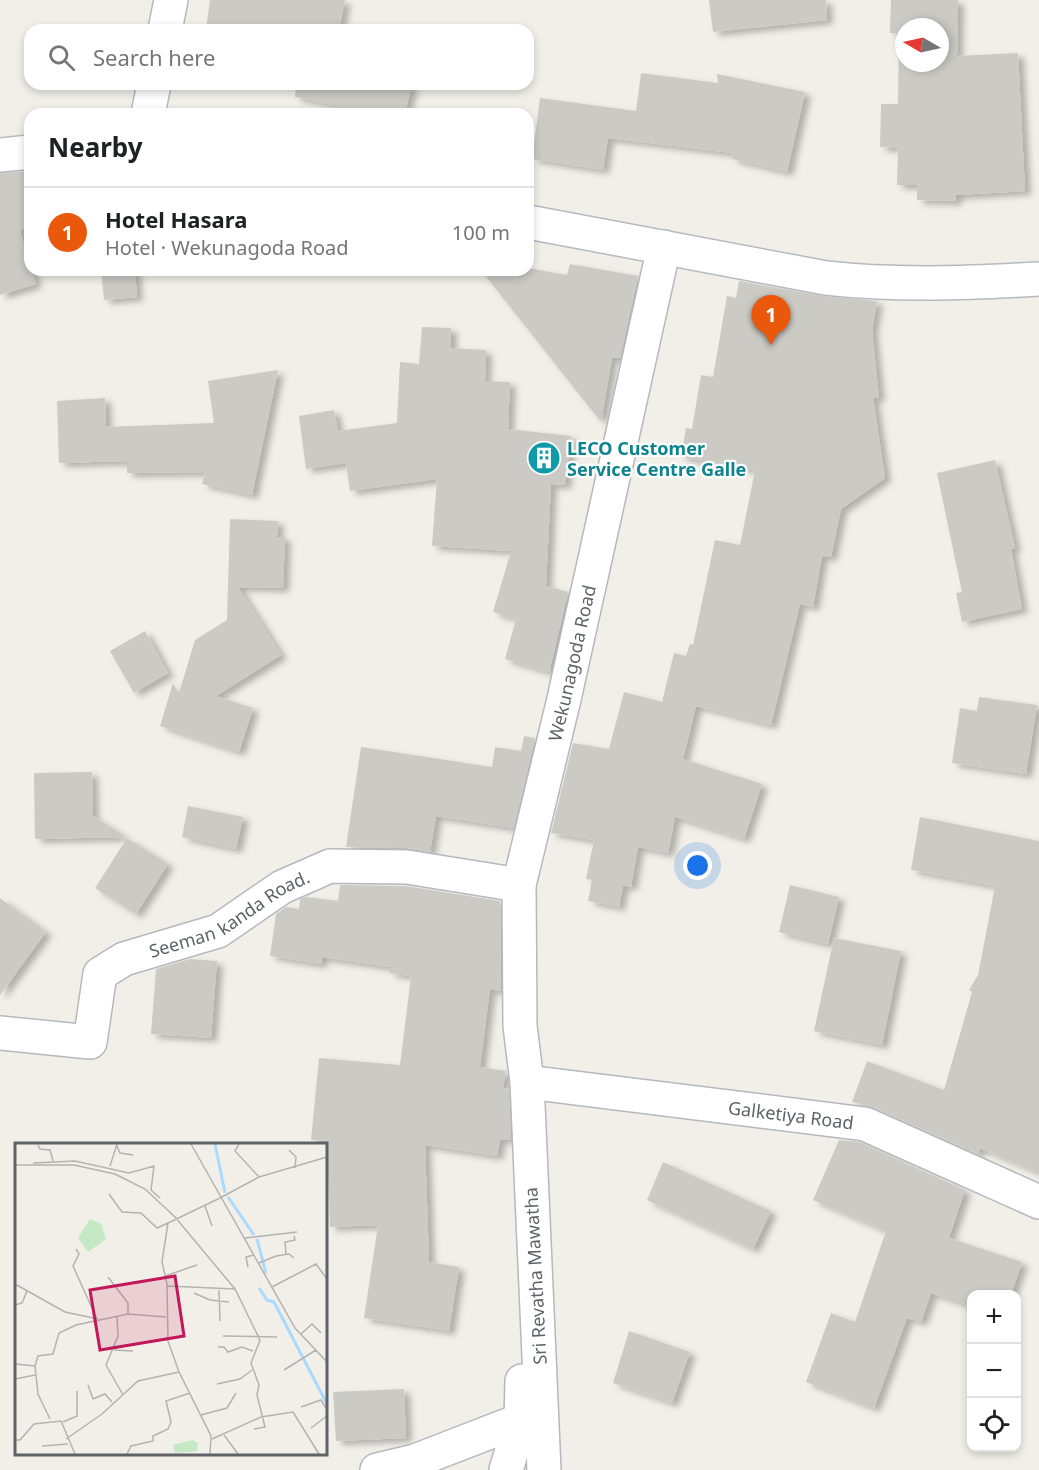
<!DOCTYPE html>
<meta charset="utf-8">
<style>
body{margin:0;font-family:"Noto Sans",sans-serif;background:#f6f6f6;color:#202124}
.controls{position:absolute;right:18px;bottom:18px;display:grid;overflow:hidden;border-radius:12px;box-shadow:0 3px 9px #0003}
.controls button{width:54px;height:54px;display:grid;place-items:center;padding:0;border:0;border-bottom:2px solid #e0e0e0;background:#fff;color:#202124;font:30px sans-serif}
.compass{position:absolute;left:895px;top:18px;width:54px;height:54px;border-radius:50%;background:#fff;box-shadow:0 3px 9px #0003;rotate:279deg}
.you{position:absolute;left:698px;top:866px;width:21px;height:21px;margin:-15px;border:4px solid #fff;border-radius:50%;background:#1a73e8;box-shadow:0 0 0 9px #1a73e833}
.badge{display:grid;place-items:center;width:39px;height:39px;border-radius:50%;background:#ea580c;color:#fff;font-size:20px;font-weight:700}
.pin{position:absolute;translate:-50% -50px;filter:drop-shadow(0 2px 3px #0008)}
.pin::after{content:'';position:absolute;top:32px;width:21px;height:18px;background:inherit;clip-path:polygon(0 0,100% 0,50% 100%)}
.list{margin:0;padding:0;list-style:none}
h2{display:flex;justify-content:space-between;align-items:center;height:78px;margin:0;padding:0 24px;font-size:26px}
h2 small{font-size:20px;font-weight:400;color:#757577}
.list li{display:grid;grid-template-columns:39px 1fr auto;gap:18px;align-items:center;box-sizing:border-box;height:90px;padding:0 24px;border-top:2px solid #e0e0e0}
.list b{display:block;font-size:22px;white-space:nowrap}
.list p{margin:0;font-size:20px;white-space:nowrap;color:#757577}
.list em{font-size:20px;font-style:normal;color:#757577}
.icon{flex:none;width:33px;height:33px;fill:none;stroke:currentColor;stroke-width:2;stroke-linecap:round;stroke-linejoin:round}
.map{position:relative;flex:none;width:1039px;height:1470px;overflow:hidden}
.search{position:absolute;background:#fff;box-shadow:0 3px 9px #0003;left:24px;top:24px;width:510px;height:66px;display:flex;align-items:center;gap:15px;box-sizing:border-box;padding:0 21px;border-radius:18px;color:#757577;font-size:22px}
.panel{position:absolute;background:#fff;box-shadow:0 3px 9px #0003;left:24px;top:108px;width:510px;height:168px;border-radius:18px}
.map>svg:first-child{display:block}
.building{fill:#cccac5;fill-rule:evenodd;filter:url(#shadow)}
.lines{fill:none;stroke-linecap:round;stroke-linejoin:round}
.street-casing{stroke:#b5b8bc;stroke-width:36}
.secondary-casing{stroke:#b6babf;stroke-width:36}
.street{stroke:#fff;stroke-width:33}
.secondary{stroke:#fff;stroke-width:33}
.labels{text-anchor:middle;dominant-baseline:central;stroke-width:4.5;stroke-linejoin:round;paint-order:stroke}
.culture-label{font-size:18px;font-weight:bold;fill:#0d838f;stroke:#fff;text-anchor:start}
.street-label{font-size:18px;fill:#5f6368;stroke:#fff}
.inset-river{fill:none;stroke:#aadaff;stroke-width:3}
.inset-road{fill:none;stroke:#b3b3b1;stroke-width:1.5}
.view{fill:#c2185b;fill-opacity:0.15;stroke:#c2185b;stroke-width:3}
.inset-edge{fill:none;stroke:#5f6368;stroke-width:3}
</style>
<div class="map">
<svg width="1039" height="1470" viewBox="0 0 1039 1470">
<defs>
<filter id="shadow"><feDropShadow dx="6" dy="4" stdDeviation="3" flood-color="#0004"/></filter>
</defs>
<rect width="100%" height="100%" fill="#f1efe8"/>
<!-- building -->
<path class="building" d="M210,0H345L339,30H206Z
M709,0H826L827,20L713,32Z
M891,0H958L957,56L1018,53L1025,191L956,195V201L917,200V185H897L898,148L880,147L881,104H898L899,33H890ZM904,27H940V63H904Z
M641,73L718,83L717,74L805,92L787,172L732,159L733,153L608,138L603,170L532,159L540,98L636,111Z
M296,84H412L405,114H375L295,97Z
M30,171V227L20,230L30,270H32L36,284L0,295V173Z
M570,264L638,276L620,358H612L601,422L481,270L533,269L567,275Z
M101,270H135L137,297L104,300Z
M739,281L823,296L877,301L872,330L879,398L873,397L885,478L841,509L831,557L822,556L813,607L800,604L771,725L696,706L683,759L762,784L744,839L675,817L668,853L638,847L631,887L623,885L619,907L588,901L592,880L586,879L594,840L551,833L573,743L609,749L624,692L662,702L674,653L686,656L690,644L693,645L715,540L740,545L755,470L681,457L686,428L692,429L701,375L713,377L727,296L736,298Z
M422,327L451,328V348L486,350L485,381L510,382L508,429L571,436L565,485L551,484L546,586L568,592L549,672L505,659L516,619L493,612L511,551L432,546L437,479L350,491L346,463L306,469L299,416L334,410L338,431L397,423L400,362L419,364Z
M278,370L252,495L202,484L205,472L127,473V461L59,463L57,401L105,398L106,427L214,423L208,381Z
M995,460L1015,548L1011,549L1022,609L962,622L956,593L962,592L937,473Z
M230,519L278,521L277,537H285L283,588L238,587L281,655L216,696L253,708L239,752L160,726L173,683L179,693L195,640L227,620Z
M145,631L168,673L134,693L110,651Z
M979,697L1037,705L1026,774L952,763L960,708L977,711Z
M524,736L535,738L514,828L436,816L430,852L407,848L346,847L361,747L492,767L495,747L521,751Z
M92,772L93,816L126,837L35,839L34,773Z
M188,806L243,817L236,849L182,837Z
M920,817L1039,841V1173L980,1148L978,1154L873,1107L852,1102L867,1061L944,1090L972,992L969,990L978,975L995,886L911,870Z
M127,838L168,864L136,914L95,888Z
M340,885L405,886L500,901L501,991L490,989L480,1067L506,1071L503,1088L509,1089L511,1140L500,1139L497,1156L425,1145L429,1262L459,1267L449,1331L364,1318L378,1225L330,1227L327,1141L311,1140L319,1058L400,1065L411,976L390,973V967L322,957L321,964L270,956L276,914L286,907L299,909L300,899L306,897L338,901Z
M790,885L839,897L828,944L779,932Z
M0,898L46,932L0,995Z
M834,938L901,951L882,1045L814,1031Z
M190,959L217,961L211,1038L151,1034L156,969Z
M839,1140L860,1142L965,1190L949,1238L1022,1262L1011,1294H972V1306L931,1293L921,1322L907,1318L874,1408L806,1382L831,1313L855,1322L886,1231L813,1200Z
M663,1162L771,1211L753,1249L647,1200Z
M629,1331L690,1352L672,1403L613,1383Z
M404,1389L406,1438L336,1441L333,1392Z"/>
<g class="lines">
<!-- street casing -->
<g class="street-casing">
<g id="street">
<path d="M165,30L171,0"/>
<path d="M148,114L154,84"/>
<path id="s1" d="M0,1033L90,1042L100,974L124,959L218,931L282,887L330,866L407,867L519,885"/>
<path id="s2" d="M527,1082L865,1124L1039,1202"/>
<path d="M377,1470L415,1461L521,1420"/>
<path d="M506,1470L521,1420L522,1381"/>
<path id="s3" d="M544,1470L527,1082L520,1026L519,885L564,699L664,247"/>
</g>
</g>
<!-- secondary casing -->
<g class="secondary-casing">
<path id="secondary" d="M0,155L30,152
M528,222L826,278C897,286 968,283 1039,279"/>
</g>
<!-- street -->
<use href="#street" class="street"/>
<!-- secondary -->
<use href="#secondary" class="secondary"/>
</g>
<!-- icons -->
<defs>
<g id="building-disc" transform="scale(1.725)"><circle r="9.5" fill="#0f9aa8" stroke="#fff"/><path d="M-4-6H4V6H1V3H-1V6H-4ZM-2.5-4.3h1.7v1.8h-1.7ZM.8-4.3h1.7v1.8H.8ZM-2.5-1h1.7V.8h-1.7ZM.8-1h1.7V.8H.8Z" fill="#fff"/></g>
</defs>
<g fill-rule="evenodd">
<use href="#building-disc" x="544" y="458"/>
</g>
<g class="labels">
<!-- culture labels -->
<g class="culture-label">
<text x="567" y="448">LECO Customer<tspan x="567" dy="21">Service Centre Galle</tspan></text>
</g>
<!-- street labels -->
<g class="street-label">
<text stroke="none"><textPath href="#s3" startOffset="814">Wekunagoda Road</textPath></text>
<text stroke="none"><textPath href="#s1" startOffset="303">Seeman kanda Road.</textPath></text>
<text stroke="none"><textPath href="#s2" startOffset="266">Galketiya Road</textPath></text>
<text transform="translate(535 1276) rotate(-93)">Sri Revatha Mawatha</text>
</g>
</g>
<!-- overview -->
<g transform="translate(15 1143)">
<rect width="312" height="312" fill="#f1efe8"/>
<path d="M75,76L86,81L91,96L73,109L63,95ZM177,297L183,300L182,308L160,310L158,302Z" fill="#c5e8c5"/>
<path class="inset-river" d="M200,1L210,50M213,54L239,92M242,96L251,130M244,145L252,157L259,159L312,261"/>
<path class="inset-road" d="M176,1L280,185L312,219M224,1L220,8L244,34M23,2L25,6L35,7L38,18M102,3L105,10L118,12M274,7L281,14L280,25M18,20L60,18L114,30L139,23L136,47L145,55M0,22H59L100,31L130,46L160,74L220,146L245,197L236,220L244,242L242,252L250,284L239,286M95,23L102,1M94,51L107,69L126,70L142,85L153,80M205,55L244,34L312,14M190,63L197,83M230,95L282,89M61,106L64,111L58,123L82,176M271,112L270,99L280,97L279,93M244,120L261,113L274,111L279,115M233,124L231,114L239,112M150,133L182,122M93,134L113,160V171M0,141L50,169L83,176M152,143L220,146M257,144L301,121L312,136M204,147L205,178M179,150L195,157L214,159M0,162L7,160L12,148M102,174L103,193L91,222L108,252M286,191L297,181L306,190M208,193L262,194M203,204H209L213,209L227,204L238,208M99,207L118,208M0,221L20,223M269,227L301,207M0,236L20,232M202,241L225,236L237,227M73,242L78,256L90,251L97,259M286,264L306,257L312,267M186,272L212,265L221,250M35,276L23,251L20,223L23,213L38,211L44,190L61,182L113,171L151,174M48,279L62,273V248M296,285L312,273M209,292L223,311M51,296L87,271L123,238L164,229M197,296L246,274L278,269L304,311M0,297H5L19,281L46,278L60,311M27,303L53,301M112,311L116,303L138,298V293L153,286L156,279L151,258L175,250M195,311L196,293L164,229L153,198L152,141L147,119L153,80L205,55"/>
<path class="view" d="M160,133L169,193L85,207L75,147Z"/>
<rect width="312" height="312" class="inset-edge"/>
</g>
</svg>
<div class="controls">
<button>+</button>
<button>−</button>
<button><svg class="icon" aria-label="locate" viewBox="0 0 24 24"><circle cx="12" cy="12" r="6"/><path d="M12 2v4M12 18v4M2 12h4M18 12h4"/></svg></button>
</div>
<svg class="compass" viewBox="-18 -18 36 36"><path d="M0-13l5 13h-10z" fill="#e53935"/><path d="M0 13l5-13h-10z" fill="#757577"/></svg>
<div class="you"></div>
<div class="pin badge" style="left:771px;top:345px">1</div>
<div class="search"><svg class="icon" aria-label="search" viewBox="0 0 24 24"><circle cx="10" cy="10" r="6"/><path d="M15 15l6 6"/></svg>Search here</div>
<section class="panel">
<h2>Nearby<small></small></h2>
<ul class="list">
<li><span class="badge">1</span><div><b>Hotel Hasara</b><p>Hotel · Wekunagoda Road</p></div><em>100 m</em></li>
</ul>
</section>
</div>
